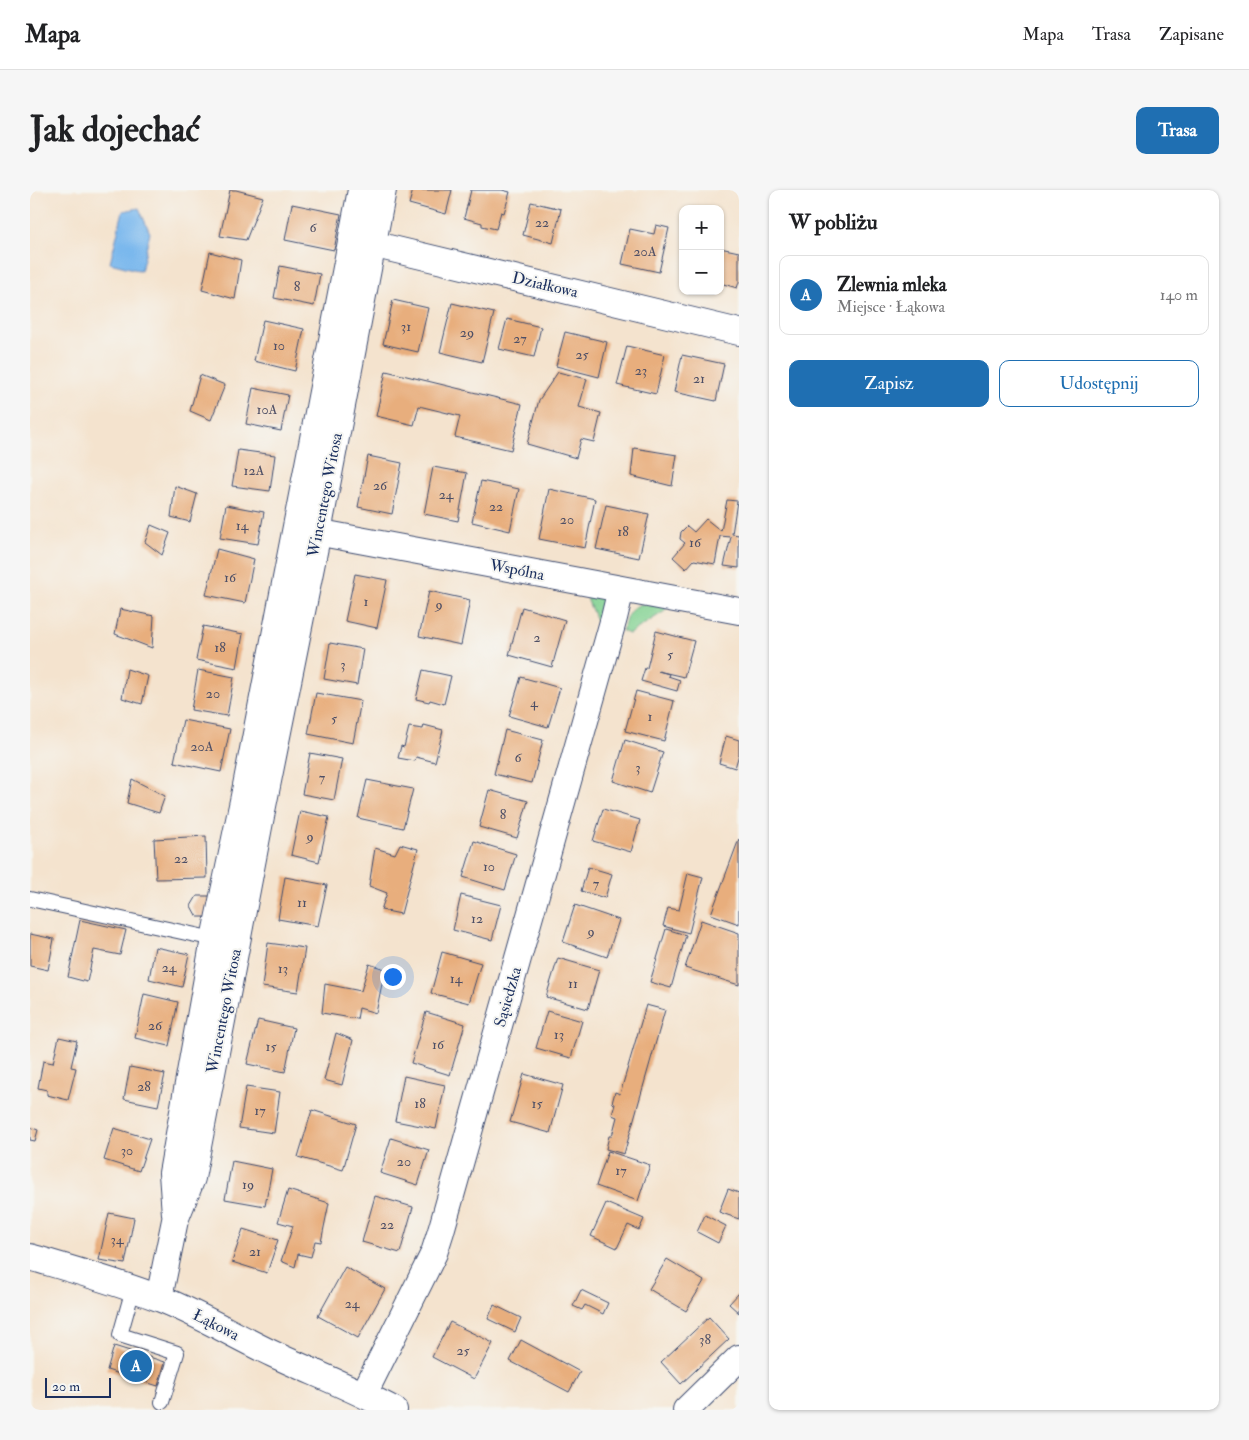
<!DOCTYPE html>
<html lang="pl">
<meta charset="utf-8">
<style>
body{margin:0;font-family:"IM FELL Double Pica",serif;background:#f6f6f6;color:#202124}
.controls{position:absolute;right:15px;top:15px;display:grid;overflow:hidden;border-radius:10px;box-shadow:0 1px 4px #0004}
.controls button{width:45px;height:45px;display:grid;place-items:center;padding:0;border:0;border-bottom:1px solid #e0e0e0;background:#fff;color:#202124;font:25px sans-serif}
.scale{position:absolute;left:15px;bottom:12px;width:66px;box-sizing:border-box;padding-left:5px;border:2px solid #1b2f5e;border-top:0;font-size:14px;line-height:18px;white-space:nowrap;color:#1b2f5e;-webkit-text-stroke:4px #f6f6f2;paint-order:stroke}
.you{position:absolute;left:362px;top:786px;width:18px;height:18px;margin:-12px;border:4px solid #fff;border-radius:50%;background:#1a73e8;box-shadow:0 0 0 8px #1a73e833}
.badge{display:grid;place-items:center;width:32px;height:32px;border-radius:50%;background:#1f6fb2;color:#fff;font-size:16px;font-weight:700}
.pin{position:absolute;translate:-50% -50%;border:2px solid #fff;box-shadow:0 1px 5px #0006}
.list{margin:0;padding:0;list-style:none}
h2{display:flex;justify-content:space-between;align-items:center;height:65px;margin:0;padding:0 20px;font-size:21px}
h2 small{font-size:16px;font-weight:400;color:#757577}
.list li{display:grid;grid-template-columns:32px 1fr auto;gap:15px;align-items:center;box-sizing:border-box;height:80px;margin:0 10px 10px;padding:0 10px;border:1px solid #e0e0e0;border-radius:10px}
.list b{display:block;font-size:19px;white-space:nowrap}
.list p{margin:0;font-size:16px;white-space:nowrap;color:#757577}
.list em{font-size:16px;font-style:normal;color:#757577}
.actions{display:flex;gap:10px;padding:15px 20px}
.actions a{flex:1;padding:11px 0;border:1px solid #1f6fb2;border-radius:10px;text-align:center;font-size:18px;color:#1f6fb2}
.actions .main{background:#1f6fb2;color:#fff}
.map{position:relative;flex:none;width:709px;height:1220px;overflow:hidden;border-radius:10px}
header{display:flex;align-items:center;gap:30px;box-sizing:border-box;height:70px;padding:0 25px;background:#fff;border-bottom:1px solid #e0e0e0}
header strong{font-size:24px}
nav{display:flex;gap:28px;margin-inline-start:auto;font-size:18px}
.intro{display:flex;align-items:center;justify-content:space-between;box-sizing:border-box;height:120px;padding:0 30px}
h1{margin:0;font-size:35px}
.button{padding:12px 22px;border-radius:10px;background:#1f6fb2;color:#fff;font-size:18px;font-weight:700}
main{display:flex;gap:30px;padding:0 30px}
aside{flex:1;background:#fff;border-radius:10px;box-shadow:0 1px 4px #0004}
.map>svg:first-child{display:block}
.green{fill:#83d292;stroke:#4f8078}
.water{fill:#7ab8ed;stroke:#4a74a6}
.building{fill:#e8ae7d}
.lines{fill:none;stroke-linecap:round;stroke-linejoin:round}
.lane-casing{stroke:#3c4a6f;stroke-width:16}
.street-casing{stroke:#3c4a6f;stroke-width:28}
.lane{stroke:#fff;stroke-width:14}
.street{stroke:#fff;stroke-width:26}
.labels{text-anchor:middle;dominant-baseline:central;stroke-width:4;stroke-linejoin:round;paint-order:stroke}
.number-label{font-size:14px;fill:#4e4f66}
.street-label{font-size:16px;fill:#1b2f5e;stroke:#f6f6f2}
</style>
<header>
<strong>Mapa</strong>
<nav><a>Mapa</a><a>Trasa</a><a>Zapisane</a></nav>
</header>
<div class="intro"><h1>Jak dojechać</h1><a class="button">Trasa</a></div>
<main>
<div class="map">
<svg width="709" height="1220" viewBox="0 0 709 1220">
<rect width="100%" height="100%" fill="#f6f6f2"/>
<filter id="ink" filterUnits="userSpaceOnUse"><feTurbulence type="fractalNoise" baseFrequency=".02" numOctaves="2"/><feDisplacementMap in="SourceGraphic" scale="10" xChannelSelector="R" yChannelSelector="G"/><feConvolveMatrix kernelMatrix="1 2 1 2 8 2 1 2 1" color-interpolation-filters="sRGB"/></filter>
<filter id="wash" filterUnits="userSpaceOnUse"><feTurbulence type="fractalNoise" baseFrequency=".0096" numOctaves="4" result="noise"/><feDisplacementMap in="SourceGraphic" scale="20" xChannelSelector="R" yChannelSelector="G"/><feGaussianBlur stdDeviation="1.12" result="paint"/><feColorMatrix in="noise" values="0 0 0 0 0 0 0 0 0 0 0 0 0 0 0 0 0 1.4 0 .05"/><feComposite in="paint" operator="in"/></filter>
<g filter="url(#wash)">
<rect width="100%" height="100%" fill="#f4e3ce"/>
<!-- green -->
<path class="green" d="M557,401L569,406L576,413L574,436L568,435L558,411Z
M611,414L637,416L635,421L599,444L592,441C596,429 598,419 611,414Z"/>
<!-- water -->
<path class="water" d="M109,18L120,43L111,81L80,73L93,21Z"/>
<g id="blocks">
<!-- building -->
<path class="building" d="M200,0H206L233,7L216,50L190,46Z
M383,0H422L416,24L379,14Z
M441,0H472L480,2L474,23L471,22L466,39L452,36V33L434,28Z
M501,12L531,19L523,53L493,45Z
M262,14L311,24L304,60L255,50Z
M626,35L639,38L629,82L592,74L600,39L624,44Z
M690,58L709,62V92L707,98L690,93Z
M180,62L211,70L205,109L172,100Z
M250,76L290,84L284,116L244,108Z
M363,110L398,118L388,162L353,154Z
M422,113L464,123L452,172L410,162Z
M477,129L511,137L504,167L469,159Z
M233,130L274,139L265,181L224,171Z
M535,142L577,152L569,187L526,176Z
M597,156L635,165L626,204L587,195Z
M652,165L694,174L686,211L644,202Z
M356,181L492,214L481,260L425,247L430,226L389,216L384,235L346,226Z
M528,182L557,189L549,217L571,223L564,252L551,249L546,268L497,254L509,210Z
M170,185L195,195L181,230L160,221Z
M223,198L258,205L251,241L216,234Z
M604,258L647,265L642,296L601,286Z
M208,260L245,265L240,301L202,296Z
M338,266L372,273L362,324L328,317Z
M403,277L437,283L428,331L394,324Z
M451,291L489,299L480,341L442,332Z
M145,296L167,304L160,332L141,327Z
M519,299L565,309L555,358L509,349Z
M697,310L707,311L702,344L709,345V378L694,376L701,347L690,346L685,374L664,370L656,379L643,367L655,353L650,349L651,342L657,336L664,342L676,329L691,341Z
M196,315L234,322L228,354L190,348Z
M576,315L619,324L609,368L566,359Z
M121,335L140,343L132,365L115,352Z
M187,359L224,369L215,413L176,405Z
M325,384L357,390L347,438L315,431Z
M399,401L440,410L431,455L389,446Z
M492,417L535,430L522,477L479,465Z
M90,419L124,426L122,458L85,444Z
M173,436L213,444L207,478L166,470Z
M626,441L664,451L654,487L628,481L639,484L638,486L650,490L647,501L611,491L615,478H617Z
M300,453L333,459L327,495L294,489Z
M97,479L118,486L112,514L92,508Z
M168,480L204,487L197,526L161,520Z
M393,480L421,486L414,514L400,510L399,512L386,509Z
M491,487L530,498L518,537L479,526Z
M606,501L644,511L634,551L595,541Z
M286,503L331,511L323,553L278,544Z
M153,530L200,539L191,582L144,572Z
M394,535L413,540L405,572L386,567L385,571L368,568L371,556L374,557L379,537L393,539Z
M475,540L513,550L502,593L464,584Z
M696,546L709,550V564L705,578L689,573Z
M595,550L633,562L620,603L583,591Z
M280,563L312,569L304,610L272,604Z
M102,589L135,606L129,623L97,613Z
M337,590L383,599L373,638L328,628Z
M459,600L498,611L487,648L449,637Z
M573,619L610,630L601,662L563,651Z
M270,621L299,627L289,672L261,665Z
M176,646L177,688L126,689L124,649Z
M709,649V734L681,724Z
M444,651L486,664L475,700L433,687Z
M370,654L388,659L371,724L351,720L357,703L339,696L345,658L365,664Z
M558,677L582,684L575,708L551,701Z
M658,683L673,687L659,743L633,736L638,718L649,720Z
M255,687L297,695L288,736L248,729Z
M431,705L471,715L462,750L423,740Z
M167,706H179L186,717L180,727H167L161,716Z
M545,715L589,730L577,767L533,752Z
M50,730L96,740L90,765L64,760L57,792L38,787Z
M671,730L709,743V795L655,778Z
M636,739L656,745L641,798L620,792Z
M0,744L24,749L18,780L0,776Z
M238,753L275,758L268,802L232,797Z
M125,757L159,764L152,797L119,789Z
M412,762L451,773L439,813L401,803Z
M528,768L569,780L558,819L516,807Z
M339,774L355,779L346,823L329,818L327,829L292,823L295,794L331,801Z
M114,804L148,812L139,856L105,848Z
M616,815L635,820L594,964L576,959L579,946H582L587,927L582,925L585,914L582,913L585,902L590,904Z
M517,821L552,831L541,868L506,858Z
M396,822L435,834L420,885L381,873Z
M228,830L264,838L255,882L217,874Z
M306,843L323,850L312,895L294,890Z
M29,847L47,851L41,877L46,878L38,910L17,905V900L8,898L13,871L23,873Z
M100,877L135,884L128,916L94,909Z
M494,884L533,895L520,943L480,932Z
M374,886L415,895L406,939L365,931Z
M216,897L250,902L244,943L209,938Z
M282,920L326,934L313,980L268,967Z
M0,937L8,940L5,951L0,950Z
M84,938L120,949L109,981L74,970Z
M361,948L399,960L388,995L350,983Z
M578,961L620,975L608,1011L566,996Z
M202,971L242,979L235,1016L195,1009Z
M698,999L709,1003V1029L689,1022Z
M258,1000L299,1013L291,1052L285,1051L281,1067L268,1064L265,1077L251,1071L263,1036L248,1032Z
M345,1006L383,1017L370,1063L332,1052Z
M576,1013L614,1029L609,1040L598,1035L587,1058L561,1046Z
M79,1023L104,1028L95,1074L69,1070Z
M675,1025L696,1036L688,1053L667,1042Z
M213,1039L248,1050L237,1083L202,1072Z
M637,1069L674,1091L656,1121L619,1099Z
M315,1077L355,1099L328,1148L288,1126Z
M551,1100L578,1113L573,1124L555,1115L552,1120L543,1116Z
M709,1103V1123L699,1114Z
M464,1115L491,1128L485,1142L458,1129Z
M679,1127L699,1149L651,1194L631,1172Z
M420,1132L463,1153L444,1189L402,1167Z
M491,1150L550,1182L539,1202L480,1171Z
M84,1156L135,1172L128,1196L77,1180Z"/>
</g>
</g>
<g filter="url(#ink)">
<use href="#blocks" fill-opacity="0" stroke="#3c4a6f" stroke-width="1"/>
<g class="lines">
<!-- lane casing -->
<g class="lane-casing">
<path id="lane" d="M0,709L184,749
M103,1099L90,1145L147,1163L132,1212"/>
</g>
<!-- street casing -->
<g class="street-casing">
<path id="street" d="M325,50L709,142
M270,339L709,421
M145,1024L142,983L184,749L214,606L331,0
M0,1067C44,1080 88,1092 131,1109C169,1124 205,1146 243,1164C284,1183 325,1199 364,1220
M129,1108L145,1030L162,988L232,621L288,342L353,0
M334,1204L404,1063L411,1041L584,428L591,399
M656,1220L709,1168"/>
</g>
<!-- lane -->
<use href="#lane" class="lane"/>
<!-- street -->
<use href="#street" class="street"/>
</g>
</g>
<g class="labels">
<!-- number labels -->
<g class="number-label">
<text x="512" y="32">22</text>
<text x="283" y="37">6</text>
<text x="615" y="61">20A</text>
<text x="267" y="96">8</text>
<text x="376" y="136">31</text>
<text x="437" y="142">29</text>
<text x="490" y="148">27</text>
<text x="249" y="155">10</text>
<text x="552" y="164">25</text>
<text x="611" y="180">23</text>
<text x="669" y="188">21</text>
<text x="237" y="219">10A</text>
<text x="224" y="280">12A</text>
<text x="350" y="295">26</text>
<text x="416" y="304">24</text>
<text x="466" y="316">22</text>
<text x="537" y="329">20</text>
<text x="212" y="335">14</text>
<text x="593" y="341">18</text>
<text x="665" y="352">16</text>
<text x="200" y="387">16</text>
<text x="336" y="411">1</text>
<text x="409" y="414">9</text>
<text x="507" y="447">2</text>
<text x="190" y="457">18</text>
<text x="640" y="464">5</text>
<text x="313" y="474">3</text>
<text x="183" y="503">20</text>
<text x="504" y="512">4</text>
<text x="620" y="526">1</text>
<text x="304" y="528">5</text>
<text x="172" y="556">20A</text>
<text x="488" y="567">6</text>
<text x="608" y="577">3</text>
<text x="292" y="587">7</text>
<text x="473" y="624">8</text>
<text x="280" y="646">9</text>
<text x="151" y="668">22</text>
<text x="459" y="676">10</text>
<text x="566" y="693">7</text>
<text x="272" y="712">11</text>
<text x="447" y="728">12</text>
<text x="561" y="741">9</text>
<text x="139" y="777">24</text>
<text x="253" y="778">13</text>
<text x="426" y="788">14</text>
<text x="543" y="793">11</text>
<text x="125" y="835">26</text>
<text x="529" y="844">13</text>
<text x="408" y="854">16</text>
<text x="241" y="856">15</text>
<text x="114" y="896">28</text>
<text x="390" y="913">18</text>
<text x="507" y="913">15</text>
<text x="230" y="920">17</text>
<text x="97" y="960">30</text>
<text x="374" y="971">20</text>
<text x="591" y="980">17</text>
<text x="218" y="994">19</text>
<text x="357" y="1034">22</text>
<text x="87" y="1049">34</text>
<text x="225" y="1061">21</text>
<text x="322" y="1113">24</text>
<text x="675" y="1149">38</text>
<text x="433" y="1160">25</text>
</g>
<!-- street labels -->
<g class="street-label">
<text transform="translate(515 95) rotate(13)">Działkowa</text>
<text transform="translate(295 305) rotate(-79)">Wincentego Witosa</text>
<text transform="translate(487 380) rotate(11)">Wspólna</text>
<text transform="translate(478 807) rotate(-74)">Sąsiedzka</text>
<text transform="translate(194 821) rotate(-79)">Wincentego Witosa</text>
<text transform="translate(186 1135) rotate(27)">Łąkowa</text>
</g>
</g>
</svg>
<div class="controls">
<button>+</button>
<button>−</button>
</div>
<div class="scale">20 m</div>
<div class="you"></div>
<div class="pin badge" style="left:106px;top:1176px">A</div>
</div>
<aside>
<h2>W pobliżu<small></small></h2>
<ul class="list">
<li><span class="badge">A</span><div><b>Zlewnia mleka</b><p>Miejsce · Łąkowa</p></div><em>140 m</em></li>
</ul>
<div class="actions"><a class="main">Zapisz</a><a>Udostępnij</a></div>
</aside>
</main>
